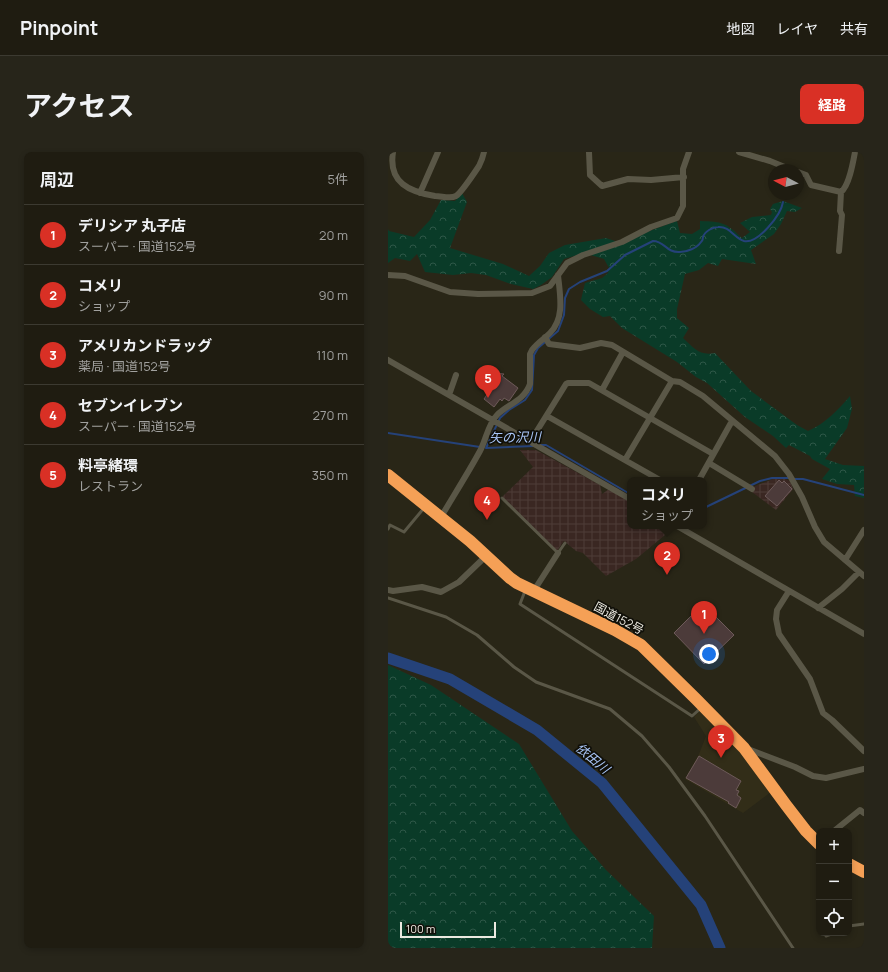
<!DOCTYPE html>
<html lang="ja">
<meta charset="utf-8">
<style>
body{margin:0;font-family:Manrope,"Noto Sans JP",sans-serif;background:#27251a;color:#f1f3f6}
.controls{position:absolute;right:12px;bottom:12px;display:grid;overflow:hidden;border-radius:8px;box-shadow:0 2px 6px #0003}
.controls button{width:36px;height:36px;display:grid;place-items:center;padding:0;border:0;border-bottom:1px solid #3c3a31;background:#1f1c11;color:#f1f3f6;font:20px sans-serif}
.compass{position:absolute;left:380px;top:12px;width:36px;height:36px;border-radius:50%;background:#1f1c11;box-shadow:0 2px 6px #0003;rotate:277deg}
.scale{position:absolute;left:12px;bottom:10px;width:96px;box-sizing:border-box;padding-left:4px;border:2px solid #ebe9e0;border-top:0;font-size:11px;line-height:14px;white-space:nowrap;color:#ebe9e0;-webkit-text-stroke:3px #100f08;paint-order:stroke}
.you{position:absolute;left:321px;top:502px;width:14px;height:14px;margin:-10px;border:3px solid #fff;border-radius:50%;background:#1a73e8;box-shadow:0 0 0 6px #1a73e833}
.badge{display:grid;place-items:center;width:26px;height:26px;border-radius:50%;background:#d93025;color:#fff;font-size:13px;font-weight:700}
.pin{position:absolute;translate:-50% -33px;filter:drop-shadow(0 1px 2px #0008)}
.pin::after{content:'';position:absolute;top:21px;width:14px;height:12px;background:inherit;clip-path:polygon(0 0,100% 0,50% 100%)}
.popup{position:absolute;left:239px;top:325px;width:80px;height:52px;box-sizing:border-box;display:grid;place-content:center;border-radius:8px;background:#1f1c11;filter:drop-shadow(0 1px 3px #0005);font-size:13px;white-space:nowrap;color:#a1a19f}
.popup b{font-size:15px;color:#f1f3f6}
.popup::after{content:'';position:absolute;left:50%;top:100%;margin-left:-8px;border:8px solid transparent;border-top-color:#1f1c11}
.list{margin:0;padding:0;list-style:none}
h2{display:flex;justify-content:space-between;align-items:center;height:52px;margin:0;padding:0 16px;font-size:17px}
h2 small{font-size:13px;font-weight:400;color:#a1a19f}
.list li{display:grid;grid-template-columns:26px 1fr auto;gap:12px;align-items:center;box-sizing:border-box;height:60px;padding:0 16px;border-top:1px solid #3c3a31}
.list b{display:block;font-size:15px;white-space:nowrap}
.list p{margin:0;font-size:13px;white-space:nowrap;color:#a1a19f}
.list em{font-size:13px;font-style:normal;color:#a1a19f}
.icon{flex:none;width:22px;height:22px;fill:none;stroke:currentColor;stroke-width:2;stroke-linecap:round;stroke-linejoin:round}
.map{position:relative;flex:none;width:476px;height:796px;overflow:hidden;border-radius:8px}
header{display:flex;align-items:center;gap:24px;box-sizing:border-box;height:56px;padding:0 20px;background:#1f1c11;border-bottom:1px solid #3c3a31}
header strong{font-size:19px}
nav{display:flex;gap:22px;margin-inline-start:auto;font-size:14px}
.intro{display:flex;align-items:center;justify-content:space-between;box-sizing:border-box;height:96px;padding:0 24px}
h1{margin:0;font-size:28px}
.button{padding:10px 18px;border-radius:8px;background:#d93025;color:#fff;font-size:14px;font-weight:700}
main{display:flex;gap:24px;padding:0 24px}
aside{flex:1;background:#1f1c11;border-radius:8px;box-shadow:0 2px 6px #0003}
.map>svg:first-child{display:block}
.built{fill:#322d18}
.industrial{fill:url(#industrial-grid)}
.forest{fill:url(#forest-crowns)}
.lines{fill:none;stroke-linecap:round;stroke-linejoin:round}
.stream{stroke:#254279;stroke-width:2}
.river{stroke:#254279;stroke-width:11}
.building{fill:#4c3b3a;stroke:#6d5a59}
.lane{stroke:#5a5747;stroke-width:3}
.street{stroke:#5a5747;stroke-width:6}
.highway{stroke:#f5a056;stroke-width:12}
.labels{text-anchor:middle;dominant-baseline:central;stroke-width:3.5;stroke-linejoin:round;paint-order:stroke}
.street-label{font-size:12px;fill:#ebe9e0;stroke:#100f08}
.water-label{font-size:13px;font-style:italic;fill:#a8c5f7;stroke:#100f08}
</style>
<header>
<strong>Pinpoint</strong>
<nav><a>地図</a><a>レイヤ</a><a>共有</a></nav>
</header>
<div class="intro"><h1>アクセス</h1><a class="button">経路</a></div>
<main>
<aside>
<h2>周辺<small>5件</small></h2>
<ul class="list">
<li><span class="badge">1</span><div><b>デリシア 丸子店</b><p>スーパー · 国道152号</p></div><em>20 m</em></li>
<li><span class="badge">2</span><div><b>コメリ</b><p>ショップ</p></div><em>90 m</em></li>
<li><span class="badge">3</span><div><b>アメリカンドラッグ</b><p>薬局 · 国道152号</p></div><em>110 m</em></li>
<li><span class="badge">4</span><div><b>セブンイレブン</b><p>スーパー · 国道152号</p></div><em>270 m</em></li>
<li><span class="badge">5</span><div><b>料亭緒環</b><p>レストラン</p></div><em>350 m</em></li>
</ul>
</aside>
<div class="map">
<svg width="476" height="796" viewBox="0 0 476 796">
<defs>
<pattern id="industrial-grid" width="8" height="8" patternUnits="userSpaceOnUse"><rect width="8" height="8" fill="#3a2722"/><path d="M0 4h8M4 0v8" fill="none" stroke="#4d3c37"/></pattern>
<pattern id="forest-crowns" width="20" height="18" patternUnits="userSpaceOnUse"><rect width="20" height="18" fill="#0a3b28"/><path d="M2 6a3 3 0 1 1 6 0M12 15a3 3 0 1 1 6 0" fill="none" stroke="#2e5747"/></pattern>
</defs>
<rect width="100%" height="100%" fill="#292617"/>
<!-- built -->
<path class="built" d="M313,557L347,593L383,640L355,661L297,627L311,602L318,584L306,565Z"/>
<!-- industrial -->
<path class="industrial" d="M132,298H148L212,333L214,342L221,337L242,350V374H283L277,383L248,407L218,424L195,401L188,399L176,389L169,399L114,345L145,315Z
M385,327H397L402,329L405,337L388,358L360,337Z"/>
<!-- forest -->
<path class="forest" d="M74,41L79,50L62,96L115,112L141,124L152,114L161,101L177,93L218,86L233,91L264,78L289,69L292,81L304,82L312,77V69C335,70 337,70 354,86L362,80L352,71L364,65L383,63L384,60L382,57L385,52L395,49L414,56L407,60L399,59L393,72L386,82L363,98L368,112L334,107L330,114L320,111L311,118L297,122L289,157V166L301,176L295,186C306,196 311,204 327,201L363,239L409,273L420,279C438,271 450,258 462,244L464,257L459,276L437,307L455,313L476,314V346L467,344L466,333L449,332L434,327L442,317L424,307L422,304L401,293L398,296L385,284L357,265L319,231L308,225L289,210L234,176L222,164L215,165L202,157L193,148L197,131L214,126L220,121L221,116L216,107L196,101L176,107L164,125L153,133L145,137L123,132L98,123L83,121L65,123L37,120L29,102L22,109L7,106L0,111V77L1,79L26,85L42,68L53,48L67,49Z
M0,513L43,533L131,592L184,679L218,718L266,764L264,796H0Z"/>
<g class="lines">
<!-- stream -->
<path class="stream" d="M0,281L92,295
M152,293H158L242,342
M98,296L112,266L121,258L137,248L144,238L146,203L150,196L170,179L176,163L177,146L181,137L192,130L219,119L237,103L265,89C277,89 278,101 292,100C299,100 309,96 313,90C316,86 314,89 315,85C317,79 325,75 330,75C342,74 346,86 356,89C370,92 393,63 395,50
M98,296L146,294
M405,327H415L476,343
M316,356L372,329L384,326H401"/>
<!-- river -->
<path class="river" d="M0,506L62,527L149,578L214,631L313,753L332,796"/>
</g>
<!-- building -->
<path class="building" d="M106,221L116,222L114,224L130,236L121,249L116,246L114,249L112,247L106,255L96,247L107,231L104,229Z
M391,328L394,331L396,329L404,337L389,354L377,344Z
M315,452L346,483L316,512L286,481Z
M311,604L353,629L348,638L351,639L349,643L353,646L348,656L340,651L341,650L298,626Z"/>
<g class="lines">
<!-- lane -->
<path class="lane" d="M114,346L170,401L177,391
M0,377L2,373L16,380L36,356
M137,439L132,452L304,564L313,556
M0,446L58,465L89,483L126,515L148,530L222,557L254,584L281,615L317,664L405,796
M461,774L476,772
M438,784L446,781"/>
<!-- street -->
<path class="street" d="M5,0C0,31 22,40 47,44C54,44 62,47 68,44C73,41 87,20 91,14C93,10 95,5 96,0
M201,0L202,23L214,34L240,27L263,28L296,25
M351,0L382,9L404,18
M410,20L418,23L423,33L453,40
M32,41L50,0
M451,99L454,63L452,59L453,40C461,34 465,11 467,0
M0,123L17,124L62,140L90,142L144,141L162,134L179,111L195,103L234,90L263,75L289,66L295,54V17L301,0
M157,185L161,192L192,196L213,191L224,193L284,229L292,230L315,244L387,304L401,322L414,345L427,375L436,390L476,424
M0,208L242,347
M214,238L235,200
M61,243L68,223
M159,264L272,328
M142,290L178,232L180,231H201L325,302
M237,308L284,229
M321,311L364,337
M311,328L344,269
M53,365C66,343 80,321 92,299C98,288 100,272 109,263C120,252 136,249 142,232V202L144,198C149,191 156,187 162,181C177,166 172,143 170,123
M289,374L476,482
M457,408L476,378
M0,438L5,439L34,435L53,440L71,430L98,404
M401,439L389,458L388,467L391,482L422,527L435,561L444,568L476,599
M145,440L170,401
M430,456L454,437L471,420
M360,597L407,615L425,624L438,626L476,617
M446,679L472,658L476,661"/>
<!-- highway -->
<path class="highway" d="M0,323L82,389L122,426L129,431L227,478L253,493L308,547L356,596L398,653L418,679L431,692
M461,712L476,720"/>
</g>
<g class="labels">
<!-- street labels -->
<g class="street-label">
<text transform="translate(231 466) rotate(28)">国道152号</text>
</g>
<!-- water labels -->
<g class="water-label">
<text transform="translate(127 285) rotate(-1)">矢の沢川</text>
<text transform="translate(205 606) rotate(40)">依田川</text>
</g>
</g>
</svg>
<div class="controls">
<button>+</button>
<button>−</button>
<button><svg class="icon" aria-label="locate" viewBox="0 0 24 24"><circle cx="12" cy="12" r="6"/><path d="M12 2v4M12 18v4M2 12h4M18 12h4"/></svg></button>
</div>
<svg class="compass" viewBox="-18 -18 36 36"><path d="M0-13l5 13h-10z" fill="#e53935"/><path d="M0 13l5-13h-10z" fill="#a1a19f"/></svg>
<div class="scale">100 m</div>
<div class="you"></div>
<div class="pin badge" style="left:316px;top:482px">1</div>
<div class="pin badge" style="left:279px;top:423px">2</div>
<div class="popup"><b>コメリ</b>ショップ</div>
<div class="pin badge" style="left:333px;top:606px">3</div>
<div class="pin badge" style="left:99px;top:368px">4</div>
<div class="pin badge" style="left:100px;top:246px">5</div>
</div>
</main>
